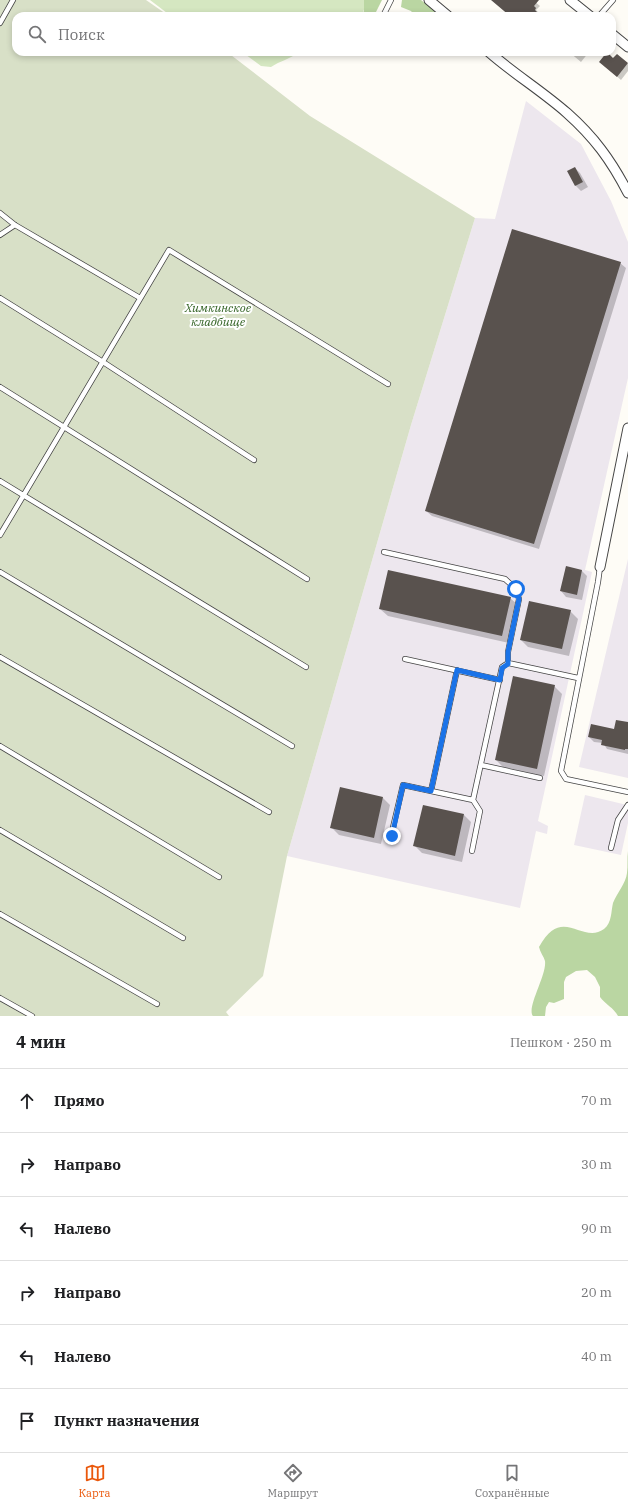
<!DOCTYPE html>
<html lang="ru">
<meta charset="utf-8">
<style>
body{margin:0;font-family:"IBM Plex Serif",serif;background:#f6f6f6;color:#202124}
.stop{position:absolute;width:12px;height:12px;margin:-9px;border:3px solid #1a73e8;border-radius:50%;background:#fff}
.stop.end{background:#1a73e8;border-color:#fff;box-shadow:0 1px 4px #0008}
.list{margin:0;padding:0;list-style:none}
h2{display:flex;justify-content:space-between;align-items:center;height:52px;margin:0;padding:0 16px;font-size:17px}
h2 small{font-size:13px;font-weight:400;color:#757577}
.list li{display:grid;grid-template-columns:26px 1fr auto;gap:12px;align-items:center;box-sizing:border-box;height:64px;padding:0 16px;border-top:1px solid #e0e0e0}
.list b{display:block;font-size:15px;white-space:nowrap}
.list em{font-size:13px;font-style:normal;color:#757577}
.icon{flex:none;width:22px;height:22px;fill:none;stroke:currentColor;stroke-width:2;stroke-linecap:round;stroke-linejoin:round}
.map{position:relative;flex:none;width:628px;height:1016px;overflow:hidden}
.search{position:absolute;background:#fff;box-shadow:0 2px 6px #0003;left:12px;right:12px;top:12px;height:44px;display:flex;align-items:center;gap:10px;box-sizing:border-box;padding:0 14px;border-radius:12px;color:#757577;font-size:15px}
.sheet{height:436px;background:#fff}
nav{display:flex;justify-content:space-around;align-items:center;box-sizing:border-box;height:56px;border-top:1px solid #e0e0e0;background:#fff;font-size:11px;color:#757577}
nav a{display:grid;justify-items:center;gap:2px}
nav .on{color:#ea580c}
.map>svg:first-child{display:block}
.industrial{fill:#ede7ee}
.green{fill:#d5e7c1}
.forest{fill:#bad6a2}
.cemetery{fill:#d8e0c7}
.shadow{fill:#0003}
.building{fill:#59524e}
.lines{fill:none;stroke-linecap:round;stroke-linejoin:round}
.service-casing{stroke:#444;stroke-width:6}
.minor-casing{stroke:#444;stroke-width:11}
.service{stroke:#fff;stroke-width:4.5}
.minor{stroke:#fff;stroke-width:9}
.route{stroke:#1a73e8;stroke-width:5}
.labels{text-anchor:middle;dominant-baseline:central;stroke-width:4;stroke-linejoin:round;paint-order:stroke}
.park-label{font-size:12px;font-style:italic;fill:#346426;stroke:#fff}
</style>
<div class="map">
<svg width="628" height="1016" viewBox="0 0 628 1016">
<rect width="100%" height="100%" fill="#fefcf6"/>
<!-- industrial -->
<path class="industrial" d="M526,101L581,144L611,201L628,242V378L585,570L592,572L538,821L548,826L547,834L536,831L520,908L287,856L411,425L475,218L495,219Z
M628,559V778L579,767Z
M585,795L623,804L628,806V823L621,855L574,845Z"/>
<!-- green -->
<path class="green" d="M150,0H364C366,5 364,11 361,16H175L167,13Z
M242,52H299C290,59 280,61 271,67L261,66Z"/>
<!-- forest -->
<path class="forest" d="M364,0H382L374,16H361L364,11Z
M402,0H421L441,16H415L411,11L401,7Z
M628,851V1016H618C614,1008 605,1004 600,997V987L595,977L587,970L576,971L566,977L564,982V999L554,1003L549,1002L546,1007L545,1016H533C526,1008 547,975 545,961C544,957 540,952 539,947C562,904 582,945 604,929C612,923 611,911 613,903C617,893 626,883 627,873C628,866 627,858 628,851Z"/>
<!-- cemetery -->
<path class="cemetery" d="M0,0H146L169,16H16V52H227L310,116L475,218L411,425L287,856L263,976L226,1012L229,1016H0Z"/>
<!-- shadow -->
<path class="shadow" d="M492,0H533L540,6L536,10L539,13L538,14L510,16Z
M569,52H589L581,62Z
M617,55L628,64V71L621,80L604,65Z
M575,168L580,173L588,187L581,191L576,186Z
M620,263L626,268L539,549L432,516L426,511Z
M566,567L582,571L587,576L582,600L566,597L561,591Z
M510,598L518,605L509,643L388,616L380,609Z
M570,611L578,619L569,656L528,647L521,640Z
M554,686L562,694L544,776L503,767L496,760Z
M628,723V754L607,749L603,743L594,742L589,737L615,730Z
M383,798L390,805L381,844L339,835L331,827Z
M464,815L471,822L462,862L422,853L415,846Z"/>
<!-- building -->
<path class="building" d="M491,0H539L534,6L536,8L535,10L541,16H510Z
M607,52L613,58L617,54L628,63L617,77L599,62Z
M575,167L583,182L575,186L567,171Z
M512,229L621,262L534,544L425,511Z
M566,566L582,570L577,595L560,591Z
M388,570L511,597L502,636L379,609Z
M529,601L571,610L562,649L520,640Z
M513,676L555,685L537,769L495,760Z
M616,720L628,722V749H625V750L601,745L602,740L588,737L591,724L614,729Z
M340,787L383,797L374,838L330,828Z
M423,805L464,814L455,856L413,846Z"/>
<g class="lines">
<!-- service casing -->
<g class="service-casing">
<path id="service" d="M383,16L391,0
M599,16L613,0
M0,23L13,0
M0,213L15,225L140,298
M0,235L15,225
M0,298L103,362L254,460
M0,387L307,579
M0,481L306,667
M0,535L169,250L388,384
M384,552L505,579L516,589L519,599L508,652V663
M600,567L598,582L561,771L566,779L628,792
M0,572L292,746
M0,657L269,812
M405,659L500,680
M0,746L219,877
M481,765L540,778
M431,791L457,670
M0,830L183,938
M391,836L403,785L473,800
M611,848L618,820L628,805
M472,851L480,811L473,800L502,667L508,663L578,678
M0,914L157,1004
M0,998L32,1016"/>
</g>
<!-- minor casing -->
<g class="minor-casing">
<path id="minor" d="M429,0L448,16
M570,0L590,16
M612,34L628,47
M489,52C514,74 542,91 567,113C594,137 611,160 628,193
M600,567L628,428"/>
</g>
<!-- service -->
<use href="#service" class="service"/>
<!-- minor -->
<use href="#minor" class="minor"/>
</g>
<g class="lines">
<!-- route -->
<path class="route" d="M392,836L403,785L431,791L457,670L500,680L502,668L508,664V652L519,599L516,589"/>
</g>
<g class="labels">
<!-- park labels -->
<g class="park-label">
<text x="218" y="307">Химкинское<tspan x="218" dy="14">кладбище</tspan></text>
</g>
</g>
</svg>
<div class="stop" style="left:516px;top:589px"></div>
<div class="stop end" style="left:392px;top:836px"></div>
<div class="search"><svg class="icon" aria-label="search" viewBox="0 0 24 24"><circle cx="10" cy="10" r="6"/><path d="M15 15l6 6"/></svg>Поиск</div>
</div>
<section class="sheet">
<h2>4 мин<small>Пешком · 250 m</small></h2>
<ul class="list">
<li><svg class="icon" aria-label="ahead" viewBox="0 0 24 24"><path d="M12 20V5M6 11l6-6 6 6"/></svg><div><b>Прямо</b></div><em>70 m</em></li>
<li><svg class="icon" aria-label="right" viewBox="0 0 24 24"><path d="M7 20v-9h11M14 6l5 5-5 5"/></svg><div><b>Направо</b></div><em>30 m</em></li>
<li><svg class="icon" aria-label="left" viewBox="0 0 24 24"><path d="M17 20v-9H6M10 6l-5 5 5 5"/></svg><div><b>Налево</b></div><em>90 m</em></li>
<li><svg class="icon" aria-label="right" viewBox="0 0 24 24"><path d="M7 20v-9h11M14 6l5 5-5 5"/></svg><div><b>Направо</b></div><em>20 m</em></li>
<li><svg class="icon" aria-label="left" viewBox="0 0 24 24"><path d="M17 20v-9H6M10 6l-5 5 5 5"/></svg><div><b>Налево</b></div><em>40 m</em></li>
<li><svg class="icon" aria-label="arrive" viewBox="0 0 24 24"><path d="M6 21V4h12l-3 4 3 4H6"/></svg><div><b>Пункт назначения</b></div></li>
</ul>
</section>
<nav>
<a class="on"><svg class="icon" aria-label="map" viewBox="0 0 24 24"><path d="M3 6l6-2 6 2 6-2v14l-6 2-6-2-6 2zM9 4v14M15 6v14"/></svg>Карта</a>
<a><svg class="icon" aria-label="directions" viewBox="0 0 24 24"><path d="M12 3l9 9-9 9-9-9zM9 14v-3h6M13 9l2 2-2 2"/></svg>Маршрут</a>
<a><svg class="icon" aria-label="saved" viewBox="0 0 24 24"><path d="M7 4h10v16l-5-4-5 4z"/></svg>Сохранённые</a>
</nav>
